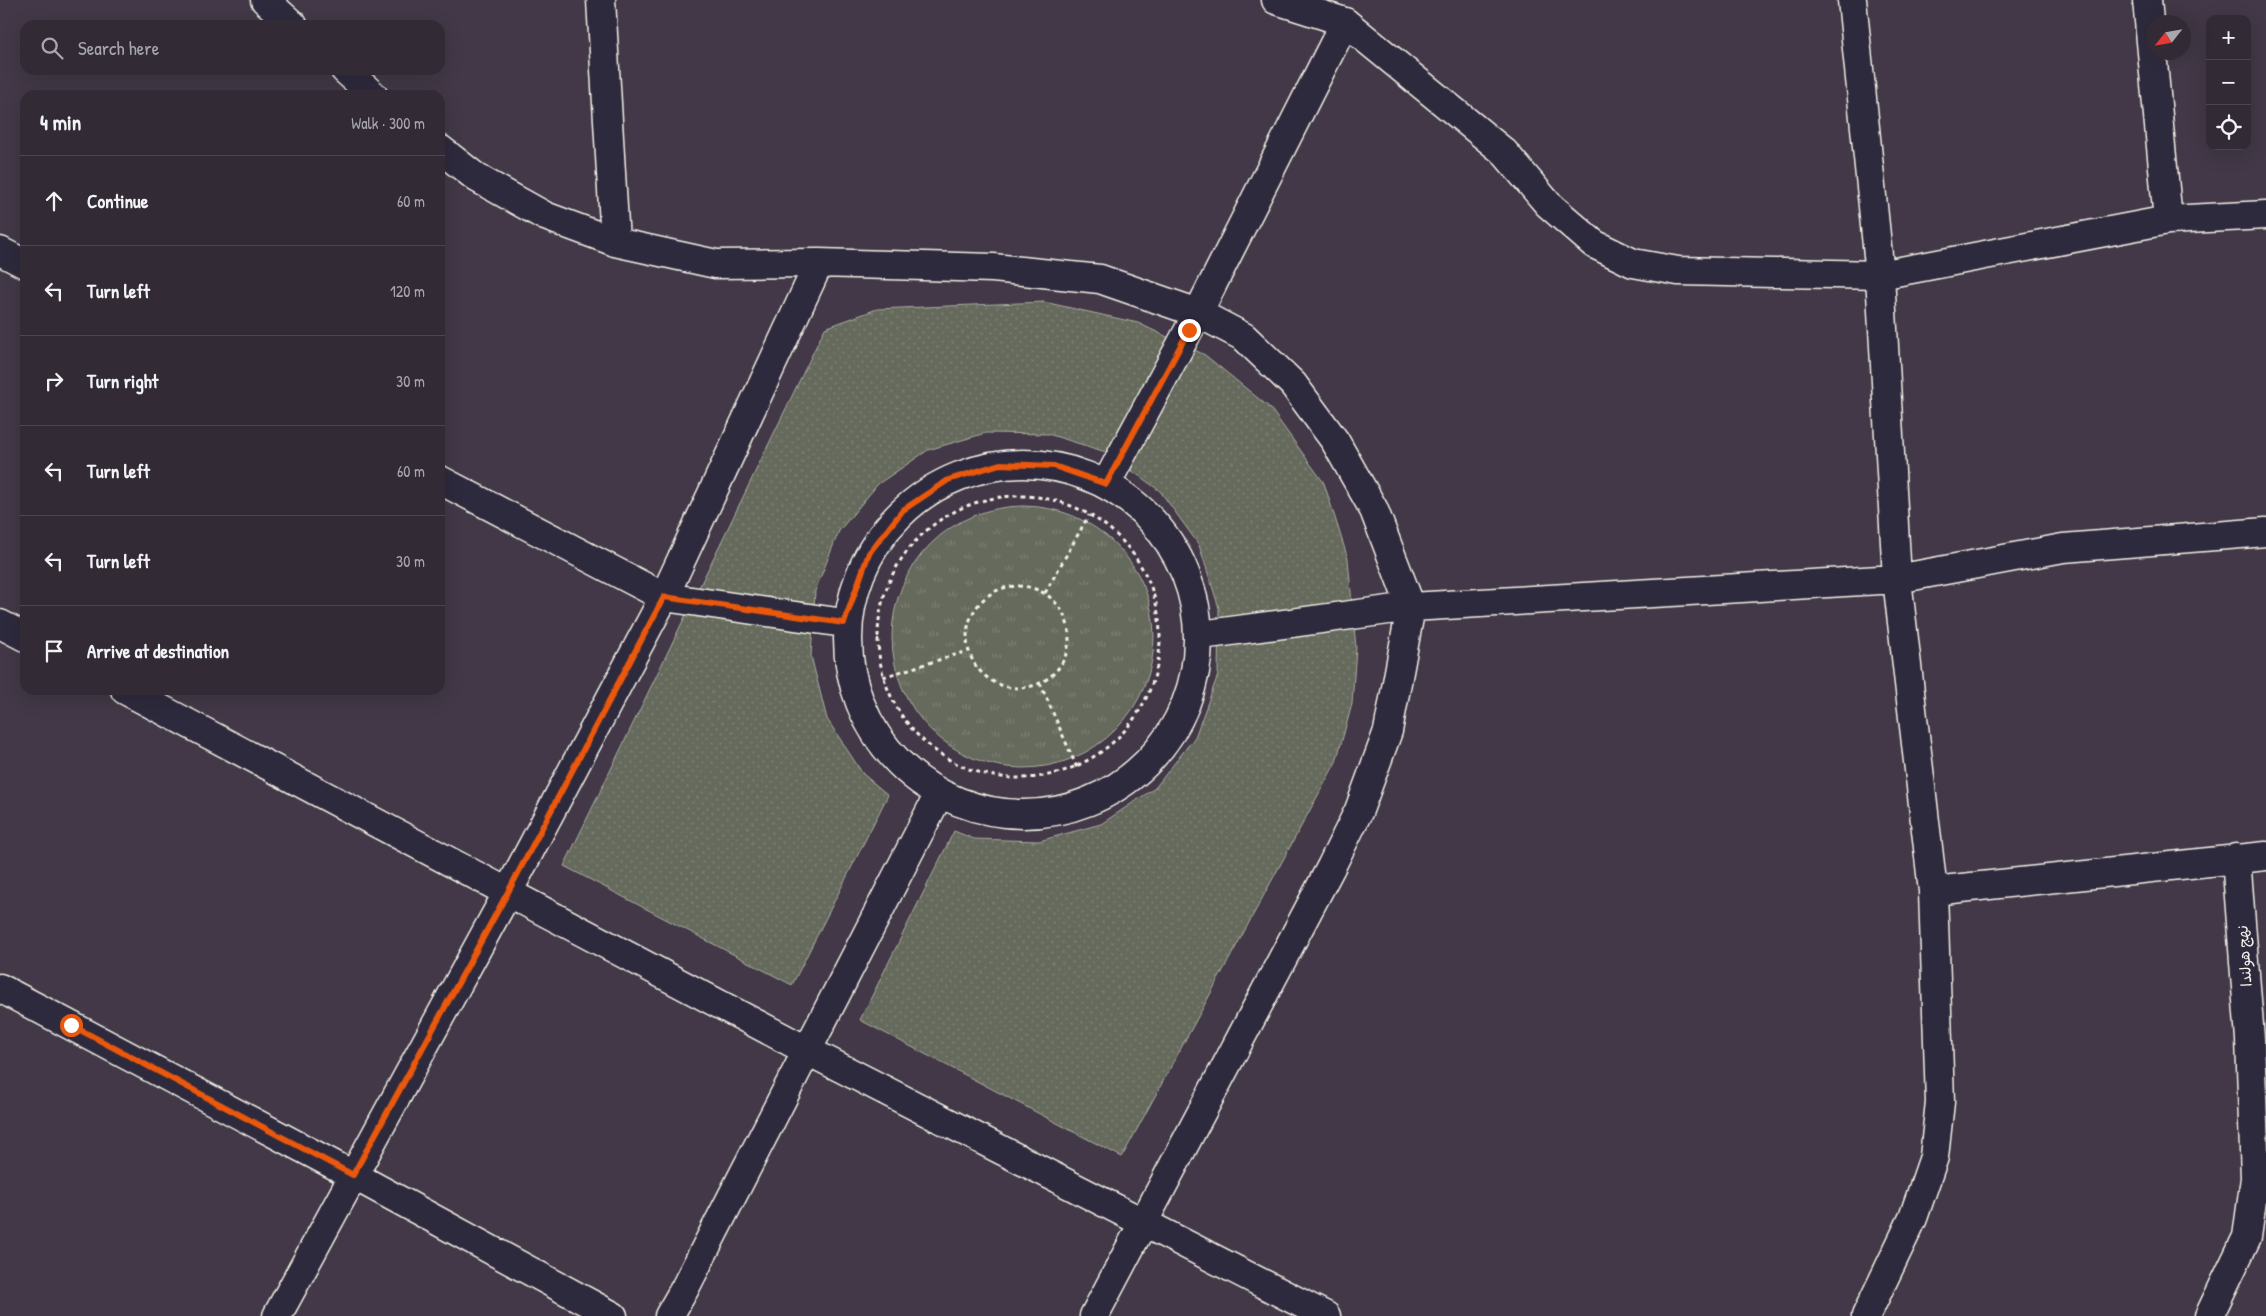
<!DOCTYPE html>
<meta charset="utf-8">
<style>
body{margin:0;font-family:"Patrick Hand","Playpen Sans Arabic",sans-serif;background:#3a323d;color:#f1f3f6}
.controls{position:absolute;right:15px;top:15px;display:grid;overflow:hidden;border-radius:10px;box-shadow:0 5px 20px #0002}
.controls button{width:45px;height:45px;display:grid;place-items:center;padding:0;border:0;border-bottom:1px solid #4d4650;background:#322a35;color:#f1f3f6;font:25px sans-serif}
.compass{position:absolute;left:2146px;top:15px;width:45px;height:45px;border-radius:50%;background:#322a35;box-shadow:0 5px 20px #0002;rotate:239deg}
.stop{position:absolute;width:15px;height:15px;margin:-11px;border:4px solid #ea580c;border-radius:50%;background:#fff}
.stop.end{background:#ea580c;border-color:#fff;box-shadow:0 1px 5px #0008}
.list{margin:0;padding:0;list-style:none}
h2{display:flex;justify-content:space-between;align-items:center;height:65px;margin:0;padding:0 20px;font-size:21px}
h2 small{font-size:16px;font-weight:400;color:#a8a7ad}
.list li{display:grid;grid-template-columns:32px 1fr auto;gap:15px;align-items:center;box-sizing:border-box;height:90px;padding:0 20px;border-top:1px solid #4d4650}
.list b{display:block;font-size:19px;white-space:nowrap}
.list em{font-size:16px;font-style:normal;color:#a8a7ad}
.icon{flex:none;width:28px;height:28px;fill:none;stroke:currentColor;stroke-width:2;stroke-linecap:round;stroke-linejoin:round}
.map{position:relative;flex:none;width:2266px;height:1316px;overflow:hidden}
.search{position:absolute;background:#322a35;box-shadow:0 5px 20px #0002;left:20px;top:20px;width:425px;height:55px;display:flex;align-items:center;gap:12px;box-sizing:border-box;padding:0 18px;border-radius:15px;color:#a8a7ad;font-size:19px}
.panel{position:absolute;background:#322a35;box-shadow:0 5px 20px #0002;left:20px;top:90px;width:425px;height:605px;border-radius:15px}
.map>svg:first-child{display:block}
.grass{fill:url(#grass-tufts);stroke:#acaea2}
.park{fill:url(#park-dots);stroke:#acaea2}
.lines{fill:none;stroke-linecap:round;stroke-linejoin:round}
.minor-casing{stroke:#f4f1e8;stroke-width:31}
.path{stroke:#f4f1e8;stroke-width:3;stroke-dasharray:4 4;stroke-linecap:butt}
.minor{stroke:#2f2a3d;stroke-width:28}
.route{stroke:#ea580c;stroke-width:6}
.labels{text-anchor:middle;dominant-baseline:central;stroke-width:4;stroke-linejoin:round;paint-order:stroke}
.street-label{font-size:15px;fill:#f4f1e8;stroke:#2f2a3d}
</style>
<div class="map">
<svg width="2266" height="1316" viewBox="0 0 2266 1316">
<defs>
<pattern id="grass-tufts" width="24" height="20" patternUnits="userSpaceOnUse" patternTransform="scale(1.25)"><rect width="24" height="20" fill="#656a5c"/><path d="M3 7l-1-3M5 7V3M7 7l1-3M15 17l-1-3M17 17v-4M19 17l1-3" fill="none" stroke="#7c8073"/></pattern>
<pattern id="park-dots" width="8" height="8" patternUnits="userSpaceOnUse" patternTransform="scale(1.25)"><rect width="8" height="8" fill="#656a5c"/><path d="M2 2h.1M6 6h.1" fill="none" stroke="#7c8073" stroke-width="1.8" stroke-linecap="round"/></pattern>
</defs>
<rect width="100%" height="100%" fill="#423847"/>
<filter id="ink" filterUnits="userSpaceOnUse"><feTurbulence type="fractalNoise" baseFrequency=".02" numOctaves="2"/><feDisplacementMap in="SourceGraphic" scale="10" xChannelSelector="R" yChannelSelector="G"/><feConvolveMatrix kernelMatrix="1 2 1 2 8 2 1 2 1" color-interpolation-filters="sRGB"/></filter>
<g filter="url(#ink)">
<!-- grass -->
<path class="grass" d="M892 637a131 131 0 1 1 262 0a131 131 0 1 1-262 0Z"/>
<!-- park -->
<path class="park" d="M1044,302L1138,323L1205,355L1270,408L1324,483L1348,559L1356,648L1352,704L1336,762L1122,1157L860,1020L954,831L974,839L1039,841L1101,824L1155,788L1195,737L1218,675L1219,608L1199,545L1160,491L1106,452L1048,434L986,433L928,450L878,484L839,531L815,591L811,656L827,719L863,774L888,795L792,985L564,866L825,328L877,309Z"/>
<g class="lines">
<!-- minor casing -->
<g class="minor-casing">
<path id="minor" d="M265,0L293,25
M601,0L615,242
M1276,0L1345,22
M1852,0L1880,275L1897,579L1933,891
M2147,0L2168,220
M345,70L373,95
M440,149L477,178L545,216L615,242L716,264L819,263L993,268L1100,279L1198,313L1244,337L1293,384L1335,441L1374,510L1411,607L1388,731L1359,810L1331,867L1094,1316
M0,251L25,264
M848 639a175 175 0 1 1 350 0a175 175 0 1 1-350 0Z
M440,480L664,597L844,623
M1106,484L1198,313L1345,22L1504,152L1548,204L1594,244L1633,263L1678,271L1880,275L2168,220L2266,215
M0,624L25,637
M1201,635L1411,607L1897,579L2063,548L2266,532
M125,690L806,1050L1326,1316
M0,988L353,1175L613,1316
M277,1316L508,892L664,597L819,263
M669,1316L685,1288L938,796
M1866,1316L1913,1218L1934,1157L1940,1102L1933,891L2266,856
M2209,1316L2247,1237L2255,1178L2250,1039L2236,858"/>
</g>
<!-- path -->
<path class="path" d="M878 637a141 141 0 1 1 282 0a141 141 0 1 1-282 0Z
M967 637a51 51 0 1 1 102 0a51 51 0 1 1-102 0Z
M1045,593L1089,515
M883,677L968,651
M1040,683L1077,768"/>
<!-- minor -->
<use href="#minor" class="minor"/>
</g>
</g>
<g class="lines" filter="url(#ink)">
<!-- route -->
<path class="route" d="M71,1025L353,1175L508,892L664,597L844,623L869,553L903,510L948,480L1000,464L1054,466L1106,484L1189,330"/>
</g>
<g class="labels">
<!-- street labels -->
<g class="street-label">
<text transform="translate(2244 956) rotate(-94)">نهج هولندا</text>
</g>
</g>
</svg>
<div class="controls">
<button>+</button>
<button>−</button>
<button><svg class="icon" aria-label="locate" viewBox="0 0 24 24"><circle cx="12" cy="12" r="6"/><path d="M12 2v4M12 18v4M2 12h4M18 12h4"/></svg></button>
</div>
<svg class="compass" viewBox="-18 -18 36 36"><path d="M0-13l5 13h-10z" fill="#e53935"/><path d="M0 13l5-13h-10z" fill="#a8a7ad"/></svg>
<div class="stop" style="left:71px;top:1025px"></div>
<div class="stop end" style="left:1189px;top:330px"></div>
<div class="search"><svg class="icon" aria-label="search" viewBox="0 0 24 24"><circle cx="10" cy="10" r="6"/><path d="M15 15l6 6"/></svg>Search here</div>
<section class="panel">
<h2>4 min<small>Walk · 300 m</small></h2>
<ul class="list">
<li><svg class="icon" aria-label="ahead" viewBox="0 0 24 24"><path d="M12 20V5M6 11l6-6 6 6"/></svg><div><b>Continue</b></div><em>60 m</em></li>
<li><svg class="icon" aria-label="left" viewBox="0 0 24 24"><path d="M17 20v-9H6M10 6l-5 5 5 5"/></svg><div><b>Turn left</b></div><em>120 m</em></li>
<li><svg class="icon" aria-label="right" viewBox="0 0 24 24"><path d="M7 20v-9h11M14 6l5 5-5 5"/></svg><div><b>Turn right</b></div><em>30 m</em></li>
<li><svg class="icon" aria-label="left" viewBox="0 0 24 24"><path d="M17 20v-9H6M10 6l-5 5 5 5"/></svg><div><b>Turn left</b></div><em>60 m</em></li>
<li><svg class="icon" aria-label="left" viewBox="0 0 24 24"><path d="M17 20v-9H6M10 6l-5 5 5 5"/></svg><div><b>Turn left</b></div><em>30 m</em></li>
<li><svg class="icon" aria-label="arrive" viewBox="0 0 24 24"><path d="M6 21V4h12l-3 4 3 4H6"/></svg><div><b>Arrive at destination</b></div></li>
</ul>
</section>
</div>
